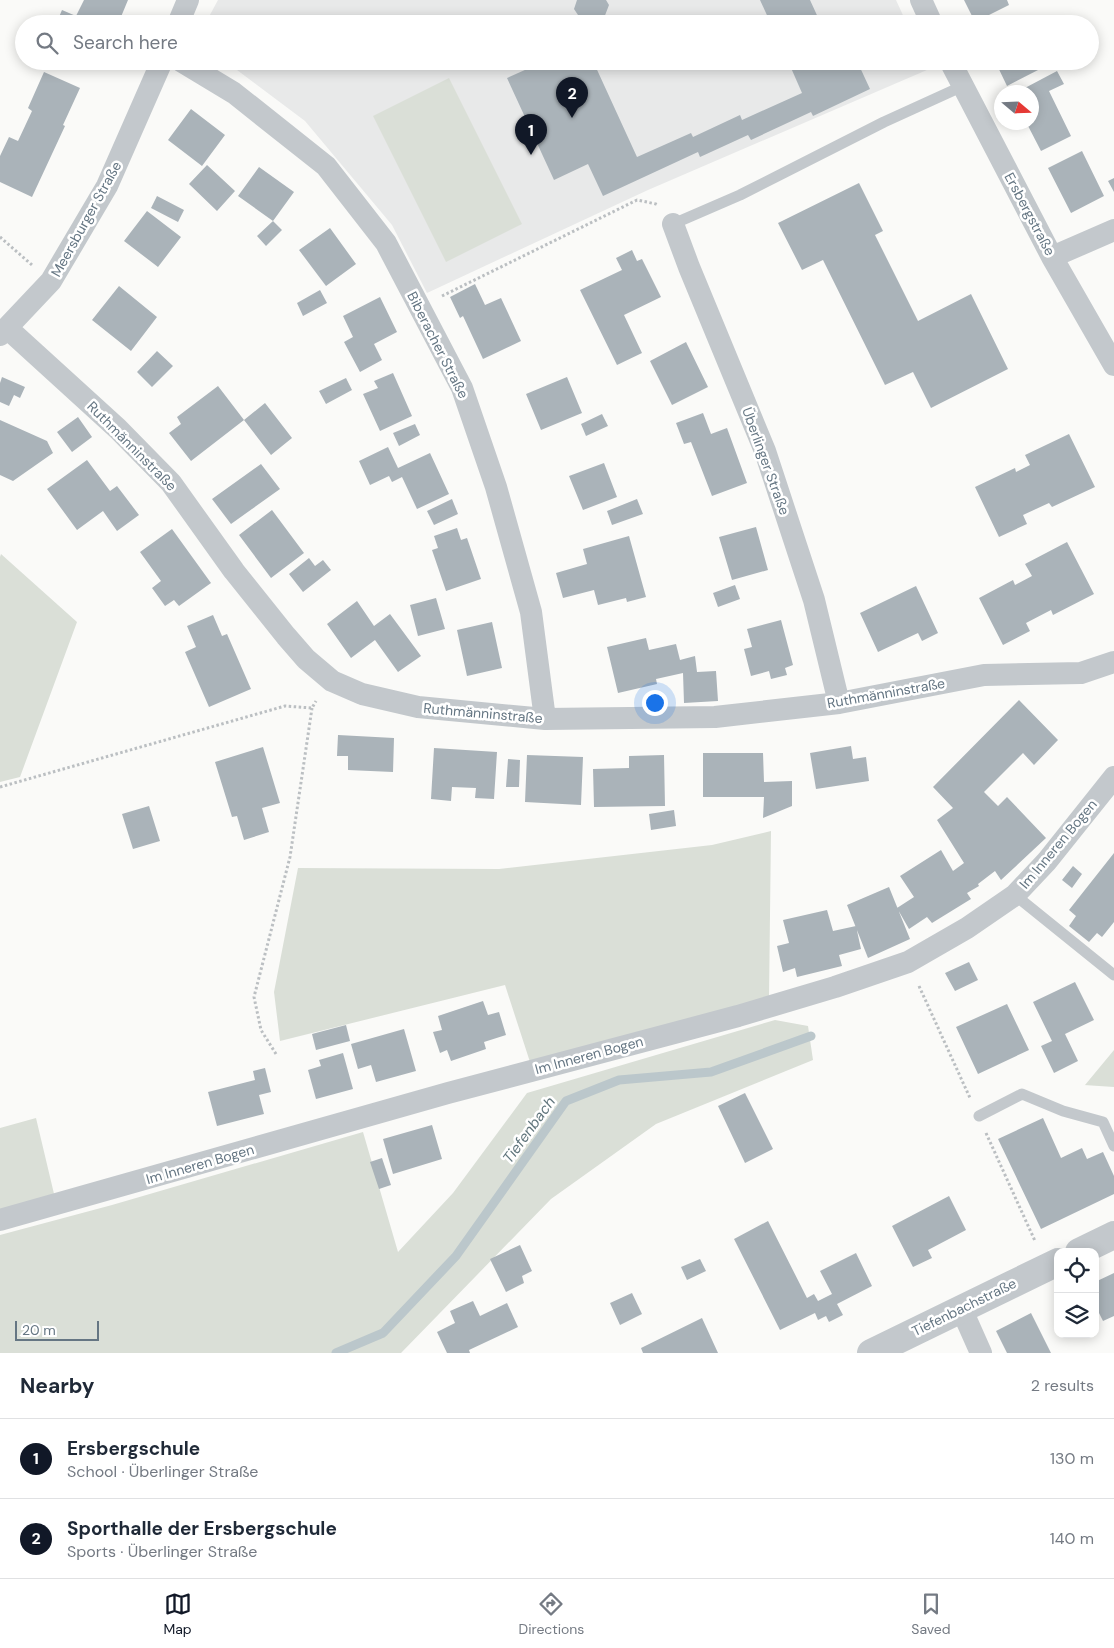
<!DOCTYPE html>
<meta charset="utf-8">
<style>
body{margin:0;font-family:"DM Sans",sans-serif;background:#f6f6f7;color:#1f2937}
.controls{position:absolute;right:15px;bottom:15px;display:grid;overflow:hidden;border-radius:10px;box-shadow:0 2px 12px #0003}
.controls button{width:45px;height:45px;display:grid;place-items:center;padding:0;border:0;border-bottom:1px solid #e0e1e3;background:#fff;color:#1f2937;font:25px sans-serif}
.compass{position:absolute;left:994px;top:85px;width:45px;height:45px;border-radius:50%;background:#fff;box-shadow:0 2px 12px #0003;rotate:109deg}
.scale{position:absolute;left:15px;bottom:12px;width:84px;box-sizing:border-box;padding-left:5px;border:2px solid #657683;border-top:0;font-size:14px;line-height:18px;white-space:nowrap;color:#657683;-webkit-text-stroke:4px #fff;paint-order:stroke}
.you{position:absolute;left:654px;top:702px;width:18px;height:18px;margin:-12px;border:4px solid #fff;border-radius:50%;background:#1a73e8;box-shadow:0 0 0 8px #1a73e833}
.badge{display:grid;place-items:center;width:32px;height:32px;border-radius:50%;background:#111827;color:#fff;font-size:16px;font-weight:700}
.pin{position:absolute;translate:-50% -41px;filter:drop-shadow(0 1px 2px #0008)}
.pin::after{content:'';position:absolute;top:26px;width:18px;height:15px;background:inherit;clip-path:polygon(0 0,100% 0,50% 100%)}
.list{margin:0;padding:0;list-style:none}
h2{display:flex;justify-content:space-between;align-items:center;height:65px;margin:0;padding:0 20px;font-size:21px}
h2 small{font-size:16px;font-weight:400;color:#747a83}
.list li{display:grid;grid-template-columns:32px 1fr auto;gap:15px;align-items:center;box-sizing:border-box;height:80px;padding:0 20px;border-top:1px solid #e0e1e3}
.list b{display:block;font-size:19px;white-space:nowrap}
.list p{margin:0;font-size:16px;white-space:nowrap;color:#747a83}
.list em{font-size:16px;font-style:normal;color:#747a83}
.icon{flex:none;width:28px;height:28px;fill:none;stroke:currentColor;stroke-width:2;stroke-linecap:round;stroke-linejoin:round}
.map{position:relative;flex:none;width:1114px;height:1353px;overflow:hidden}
.search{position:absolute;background:#fff;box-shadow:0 2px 12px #0003;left:15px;right:15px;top:15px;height:55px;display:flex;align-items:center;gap:12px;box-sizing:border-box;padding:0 18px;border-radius:28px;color:#747a83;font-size:19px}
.sheet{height:225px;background:#fff}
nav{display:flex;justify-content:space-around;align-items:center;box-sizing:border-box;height:70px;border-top:1px solid #e0e1e3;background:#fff;font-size:14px;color:#747a83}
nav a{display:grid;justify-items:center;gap:2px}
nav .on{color:#111827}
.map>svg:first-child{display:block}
.built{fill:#e8e9e9}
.green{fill:#dadfd7}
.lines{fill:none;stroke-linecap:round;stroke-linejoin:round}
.stream{stroke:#bbc7cb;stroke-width:9}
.building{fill:#aab3b9}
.path{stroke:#bbbfc2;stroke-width:3;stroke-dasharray:2.5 2.5;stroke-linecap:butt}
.service{stroke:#c3c8cc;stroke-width:11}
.minor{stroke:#c3c8cc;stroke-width:22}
.tertiary{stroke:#c3c8cc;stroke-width:28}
.labels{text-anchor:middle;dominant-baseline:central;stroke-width:5;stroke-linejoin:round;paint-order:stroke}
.street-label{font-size:14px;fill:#657683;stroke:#fff}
.water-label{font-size:15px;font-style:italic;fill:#60757c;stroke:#fff}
</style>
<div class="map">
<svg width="1114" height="1353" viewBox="0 0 1114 1353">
<rect width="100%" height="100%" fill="#fafaf8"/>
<!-- built -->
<path class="built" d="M218,0H896L907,24H205Z
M225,61H923L927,70L648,190L427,293L392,225L305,121Z"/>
<!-- green -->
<path class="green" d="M449,78L522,224L446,262L373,116Z
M1,554L77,622L20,777L0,782V557Z
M771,831L769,998L530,1062L505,985L280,1041L274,992L298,868L499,869L712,845Z
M775,1020L808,1026L813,1060L656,1124L551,1199L401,1353H0V1235L112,1205L363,1132L398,1252L453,1193L527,1093Z
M1114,1050V1087L1084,1085H1085Z
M36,1118L55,1198L0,1213V1128Z"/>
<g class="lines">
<!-- stream -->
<path class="stream" d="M336,1353L383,1333L456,1256L566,1101L619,1080L711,1072L811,1036"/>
</g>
<!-- building -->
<path class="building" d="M84,0H128L118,24H56L62,10L76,16Z
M577,0H606L609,5L604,18L593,22L580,18L574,9Z
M760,0H810L821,24H771Z
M964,0H1007L1009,5L975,22Z
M545,61H593L637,157L691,133L693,137L740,115L742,120L802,93L788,61H857L870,89L813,116L811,112L751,140L748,135L700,157L698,152L603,196L588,164L554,180L507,78Z
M995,61H1038L1042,68L1007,86Z
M1057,71L1064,84L1049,91L1071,136L1041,151L1026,122H1032V92H1024L1023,89Z
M44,72L80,88L63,125L65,126L32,197L0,182V156L9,137L18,141L32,111L28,108Z
M191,109L225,135L202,166L168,140Z
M1082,151L1104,196L1071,213L1048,168Z
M207,165L235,191L217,211L189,184Z
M259,167L294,192L273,221L282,230L266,246L257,236L273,221L238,196Z
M1114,178V192L1108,181Z
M859,183L883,231L875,235L918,321L971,294L1008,369L931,408L913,372L885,385L823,260L802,270L778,223Z
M157,196L184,210L178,222L151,208Z
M147,211L181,237L158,267L124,241Z
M330,228L356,264L326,286L299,250Z
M632,250L637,261L642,259L661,297L624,315L642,353L617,365L580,290L622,270L616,258Z
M475,284L485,305L501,298L521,341L483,359L463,316L460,318L450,297Z
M119,286L157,317L131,351L92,320Z
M320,290L327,303L303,316L297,303Z
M380,297L397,332L374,344L382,360L360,372L344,342L353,337L343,316Z
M686,342L708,387L672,405L650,361Z
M157,351L173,366L152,387L137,372Z
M393,373L412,416L380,431L363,394L378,388L374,381Z
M2,377L25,387L20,398L14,395L9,406L0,402V383Z
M567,377L582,413L541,430L526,394Z
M346,378L352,390L326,404L319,391Z
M218,386L244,420L191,461L169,433L181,424L177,417Z
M265,403L292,438L271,455L244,420Z
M703,413L711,434L727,428L747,483L712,496L691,442L684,444L676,423Z
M602,414L608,426L586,436L581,424Z
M78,417L92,437L72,452L57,432Z
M0,420L47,441L53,453L13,481L0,475Z
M415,424L420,435L399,446L393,433Z
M1069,434L1095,487L1052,507L1049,503L1023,515L1027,524L999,537L975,487L1015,468L1016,472L1030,465L1025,455Z
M388,447L398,468L430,453L449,494L417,509L402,477L392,482L389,476L370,485L359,461Z
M87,460L110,491L117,486L139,515L117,531L103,511L77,530L47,489Z
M604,463L617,497L583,510L569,476Z
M261,464L280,489L231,524L212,499Z
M452,499L458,514L434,525L427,511Z
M637,499L643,514L612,525L607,511Z
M272,510L304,553L271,578L239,535Z
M756,527L768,570L732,580L719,537Z
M457,528L461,540L467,538L481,579L446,591L432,550L438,548L434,536Z
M172,529L211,583L179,606L174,600L165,606L152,588L161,581L140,552Z
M629,536L646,597L627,602L626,598L598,605L594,590L563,598L556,573L587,564L583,549Z
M1067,542L1094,594L1053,615L1051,610L1026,623L1030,631L1003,645L979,598L1013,580L1015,585L1032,576L1025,564Z
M309,558L315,566L323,560L331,570L303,592L289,574Z
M735,585L740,599L718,607L713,593Z
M916,586L938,633L922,641L918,633L878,652L860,613Z
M436,598L445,629L418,636L410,605Z
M357,601L374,626L390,614L421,656L398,672L375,640L351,658L327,624Z
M213,615L222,636L227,634L251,689L209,707L185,652L196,647L187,626Z
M781,620L793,665L785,668L787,675L771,679L769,671L751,676L744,649L752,647L747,629Z
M492,622L502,668L467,676L457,630Z
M646,638L649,650L676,644L680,660L695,656L697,672L716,671L718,701L684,703L683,673L656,679L657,684L618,693L607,647Z
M1019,700L1058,740L1034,765L1023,753L984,792L998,806L1007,797L1046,838L1001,880L995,871L978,884L979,886L967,893L971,899L932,923L927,917L909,929L897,908L914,897L900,876L941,850L953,871L964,863L937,820L953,808L933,787Z
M338,735L394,738L393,772L348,770V756H337Z
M851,746L853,759L866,757L869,781L816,789L810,753Z
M263,747L280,803L262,808L269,832L244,840L237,816L232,817L215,762Z
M434,748L497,752L494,799L475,798L476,788L452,787L451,801L431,799Z
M703,753H763L764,782L792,781V806L763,818L764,797H703Z
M527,755L583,757L581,805L525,802Z
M664,755L665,806L594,807L593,769L629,768V756Z
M508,759L520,760L519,787H506Z
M149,806L160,841L133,849L122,814Z
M674,810L676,826L651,830L649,814Z
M1114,853V922L1102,937L1097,933L1089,942L1069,926L1076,916L1069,910Z
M1073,866L1082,874L1072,888L1062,880Z
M889,887L910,939L868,958L847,905Z
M827,910L833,931L856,926L861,949L839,955L842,966L797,977L795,968L783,972L777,946L789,943L783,920Z
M969,962L978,980L955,991L945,973Z
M1075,982L1094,1020L1065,1034L1078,1061L1054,1073L1041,1046L1052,1041L1033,1002Z
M483,1001L488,1015L499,1012L506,1035L484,1042L486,1049L451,1061L447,1050L440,1053L433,1032L442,1030L438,1016Z
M1007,1004L1029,1050L978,1074L956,1027Z
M346,1025L350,1041L316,1050L312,1034Z
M404,1029L416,1071L376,1082L371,1065L358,1069L351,1044Z
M343,1053L353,1089L316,1099L308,1070L321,1066L319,1060Z
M265,1068L271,1092L259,1095L264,1114L217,1126L208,1092L255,1080L253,1071Z
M745,1093L773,1149L745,1163L718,1106Z
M1043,1118L1061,1158L1082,1148L1087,1159L1103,1152L1114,1176V1194L1041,1229L998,1139Z
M432,1125L442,1159L393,1174L383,1139Z
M382,1158L391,1185L379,1189L370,1162Z
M949,1196L966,1230L928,1250L932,1258L913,1267L892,1226Z
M768,1221L807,1298L814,1294L818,1301L832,1294L820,1271L856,1253L872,1286L837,1304L843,1315L829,1322L826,1316L818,1320L815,1313L780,1330L734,1239Z
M520,1245L532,1271L522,1276L524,1283L506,1292L490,1259Z
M700,1259L706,1271L687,1280L681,1267Z
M1114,1273V1316L1103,1321L1095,1305V1282Z
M632,1293L642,1314L620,1325L610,1303Z
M473,1301L480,1316L507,1303L518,1327L469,1350L470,1353H447L437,1332L455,1323L450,1311Z
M1031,1313L1051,1353H1007L996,1331Z
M702,1318L718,1353H643L641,1348Z"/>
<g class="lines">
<!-- path -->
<path class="path" d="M0,237L32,265
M442,296L637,200L656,204L658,205
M0,787L285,706L312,708L316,701
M919,986L970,1098
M276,1054L261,1030L254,997L290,857L312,708
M986,1133L1035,1241"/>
<!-- service -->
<path class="service" d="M673,224L740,195L884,122L963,86
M1015,895L1114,975
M979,1116L1022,1094L1063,1111L1103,1122L1114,1146"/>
<!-- minor -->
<path class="minor" d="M921,0L932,24
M178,24L188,0
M181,61L234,93L326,166L386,243L462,388L496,487L531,612L545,719
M950,61L1052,257L1114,365
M673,224L689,267L765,451L814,600L839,703
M1052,257L1114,230
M7,328L118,429L171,483L234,571L286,636L306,659L332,681L362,694L418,707L545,719L715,717L839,703L984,675L1081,673L1114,662
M0,335L51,281L107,186L162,61
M0,1220L448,1093L738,1016L835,987L908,962L967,928L1015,895L1047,861L1114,777
M961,1308L981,1353"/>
<!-- tertiary -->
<path class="tertiary" d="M1079,1252L1114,1235
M871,1353L1058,1262"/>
</g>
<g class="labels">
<!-- street labels -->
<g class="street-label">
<text transform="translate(1030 214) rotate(62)">Ersbergstraße</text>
<text transform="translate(86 219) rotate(-61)">Meersburger Straße</text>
<text transform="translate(438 345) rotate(63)">Biberacher Straße</text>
<text transform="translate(132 446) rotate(45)">Ruthmänninstraße</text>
<text transform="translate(766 461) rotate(70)">Überlinger Straße</text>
<text transform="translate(886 693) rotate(-10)">Ruthmänninstraße</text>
<text transform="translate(483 713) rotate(5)">Ruthmänninstraße</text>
<text transform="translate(1058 844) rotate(-50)">Im Inneren Bogen</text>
<text transform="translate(589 1055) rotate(-15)">Im Inneren Bogen</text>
<text transform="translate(200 1164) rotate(-16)">Im Inneren Bogen</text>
<text transform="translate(964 1307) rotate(-26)">Tiefenbachstraße</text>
</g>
<!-- water labels -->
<g class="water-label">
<text transform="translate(529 1130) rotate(-54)">Tiefenbach</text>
</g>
</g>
</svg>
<div class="controls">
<button><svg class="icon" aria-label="locate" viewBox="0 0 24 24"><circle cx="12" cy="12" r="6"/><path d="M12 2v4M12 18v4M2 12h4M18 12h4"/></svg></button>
<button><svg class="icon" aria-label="layers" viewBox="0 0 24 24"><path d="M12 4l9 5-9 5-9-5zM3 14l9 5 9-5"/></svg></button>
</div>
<svg class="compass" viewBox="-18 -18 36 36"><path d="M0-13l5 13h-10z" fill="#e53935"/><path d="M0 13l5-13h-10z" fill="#747a83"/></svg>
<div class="scale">20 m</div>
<div class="you"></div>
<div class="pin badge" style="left:531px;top:155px">1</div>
<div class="pin badge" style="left:572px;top:118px">2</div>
<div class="search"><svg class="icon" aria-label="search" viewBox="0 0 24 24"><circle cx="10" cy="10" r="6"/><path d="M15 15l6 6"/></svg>Search here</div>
</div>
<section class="sheet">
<h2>Nearby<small>2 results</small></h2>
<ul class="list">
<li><span class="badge">1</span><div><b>Ersbergschule</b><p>School · Überlinger Straße</p></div><em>130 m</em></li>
<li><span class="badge">2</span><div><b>Sporthalle der Ersbergschule</b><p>Sports · Überlinger Straße</p></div><em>140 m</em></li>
</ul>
</section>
<nav>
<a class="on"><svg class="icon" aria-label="map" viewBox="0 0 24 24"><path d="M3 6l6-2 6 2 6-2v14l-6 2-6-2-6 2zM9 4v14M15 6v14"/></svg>Map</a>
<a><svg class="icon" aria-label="directions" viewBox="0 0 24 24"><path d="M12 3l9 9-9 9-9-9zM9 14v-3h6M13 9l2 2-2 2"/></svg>Directions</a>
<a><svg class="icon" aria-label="saved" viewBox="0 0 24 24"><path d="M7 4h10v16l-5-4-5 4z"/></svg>Saved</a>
</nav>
